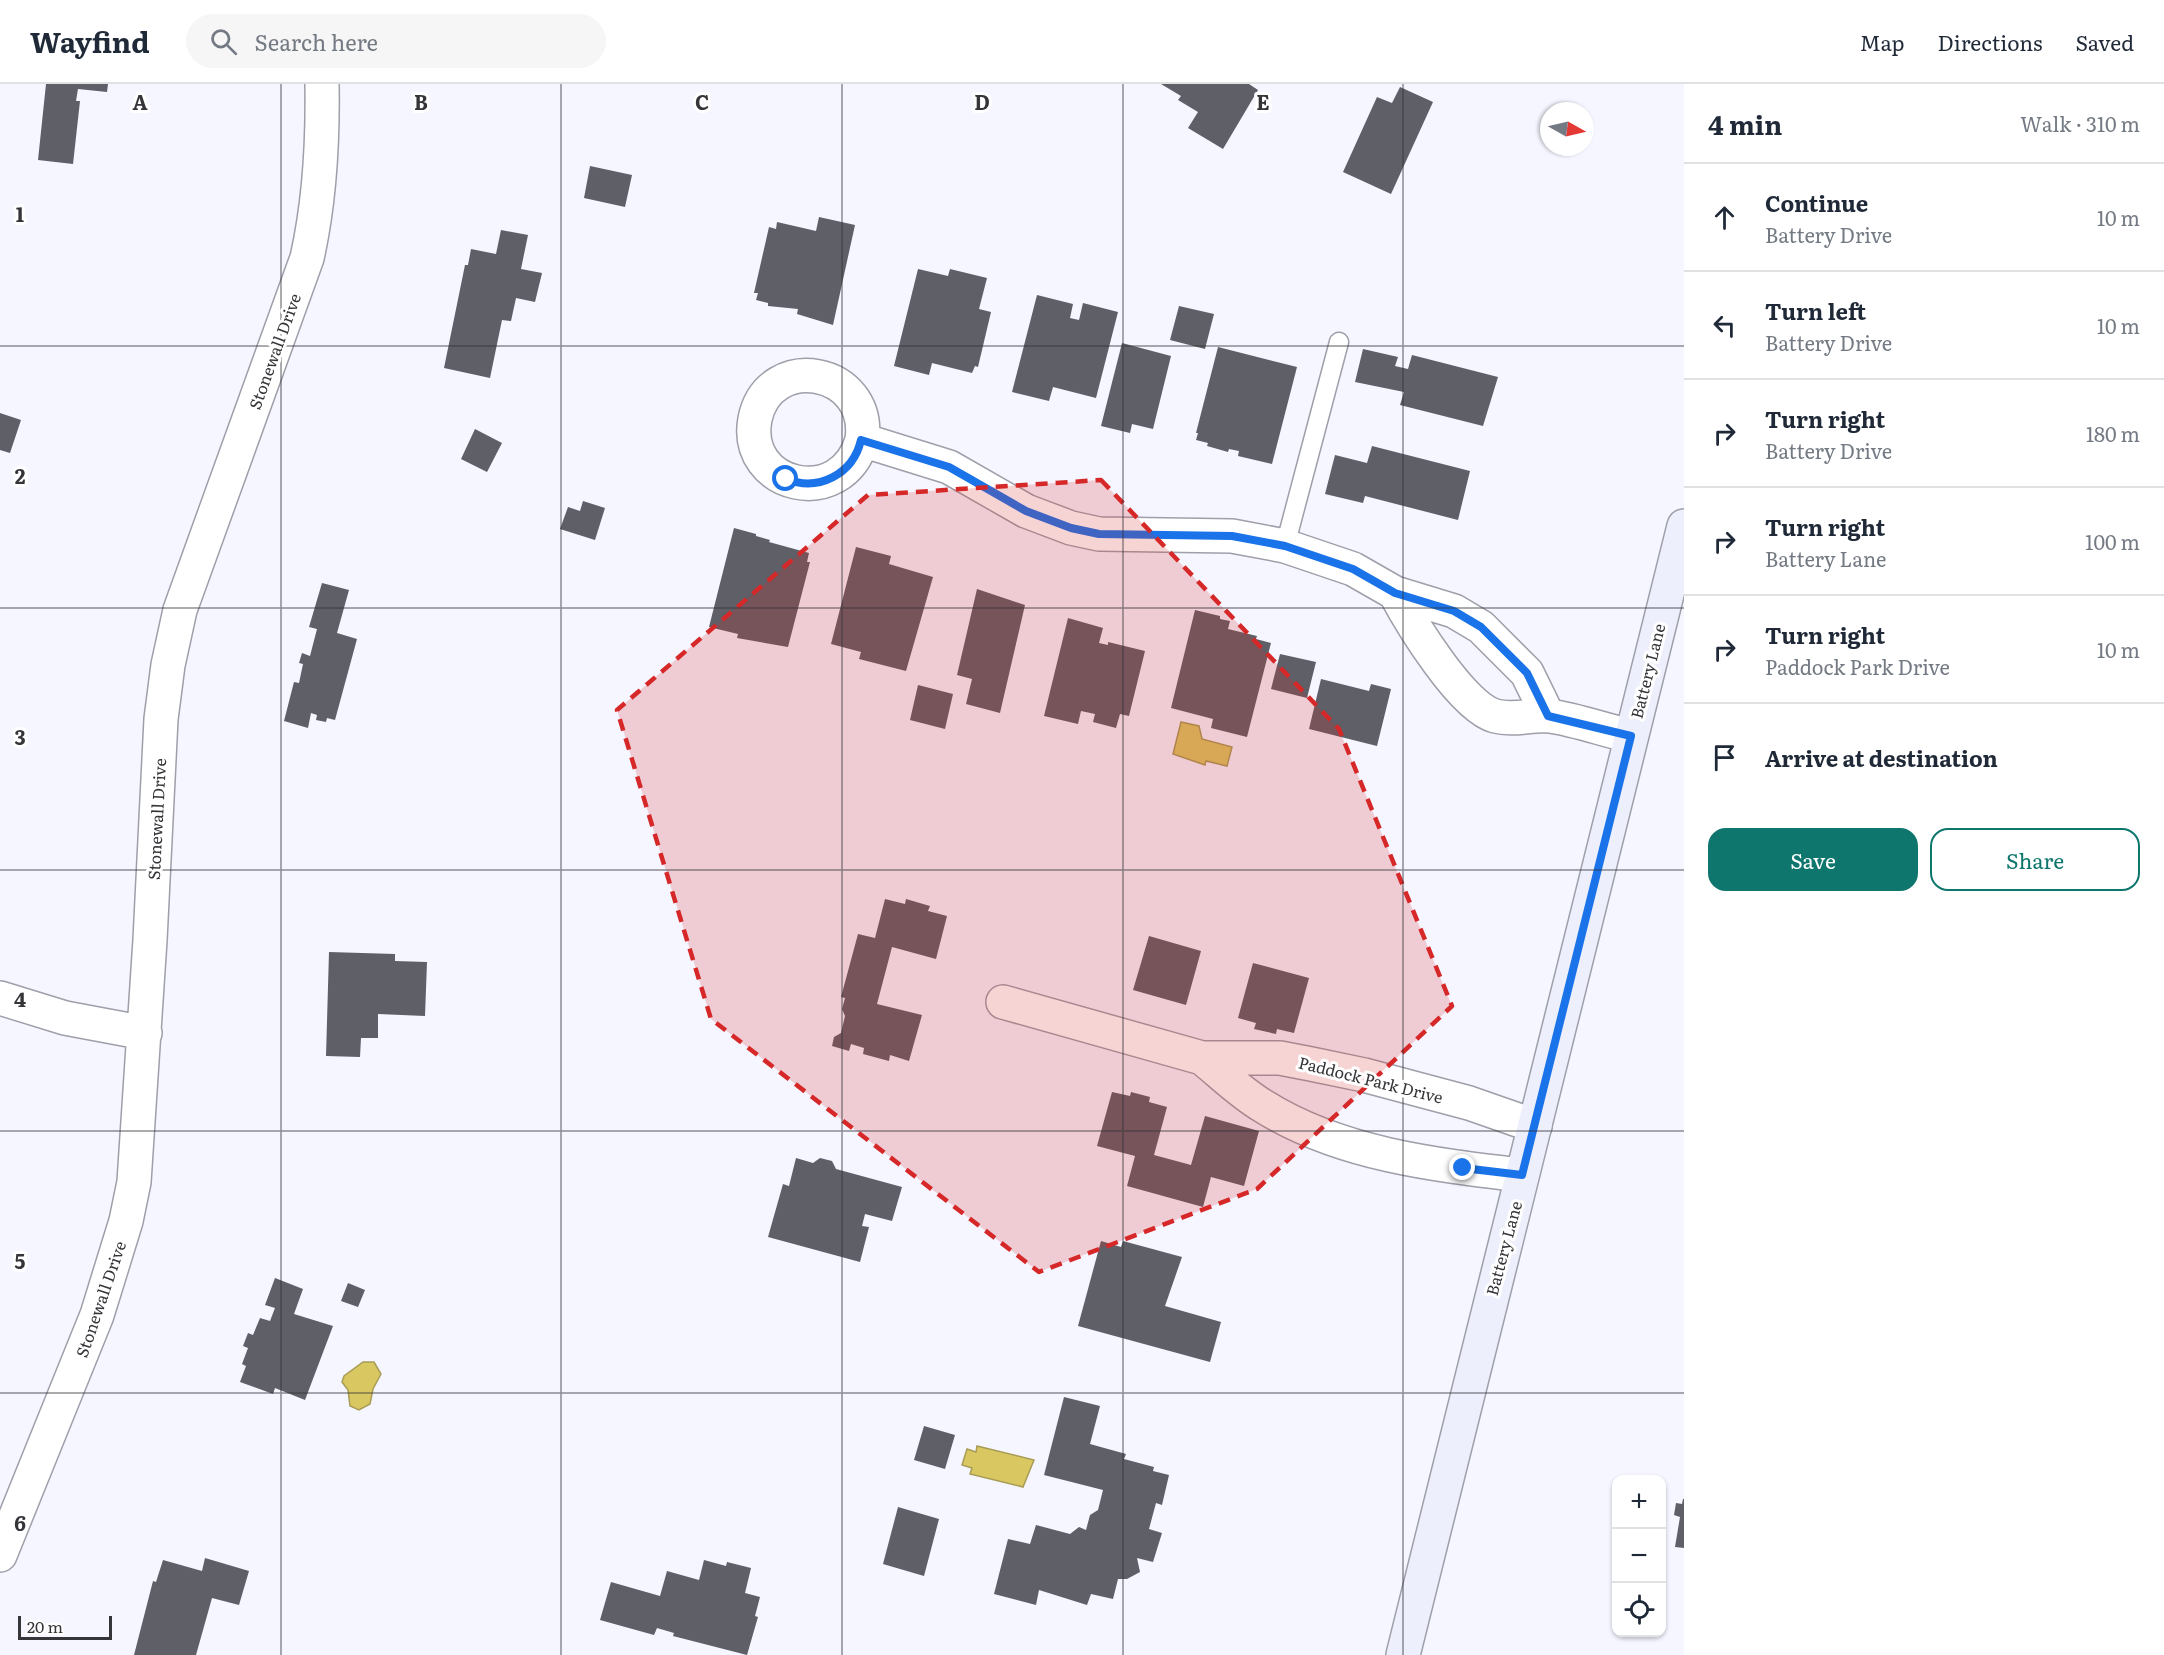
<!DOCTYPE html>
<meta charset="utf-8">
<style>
body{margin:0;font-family:Literata,serif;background:#f6f6f7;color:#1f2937}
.controls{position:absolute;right:18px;bottom:18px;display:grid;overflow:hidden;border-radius:12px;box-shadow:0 2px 4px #0004}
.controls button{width:54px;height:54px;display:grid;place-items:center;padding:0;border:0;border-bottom:2px solid #e0e1e3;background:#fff;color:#1f2937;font:30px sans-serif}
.compass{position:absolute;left:1540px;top:18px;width:54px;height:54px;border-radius:50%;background:#fff;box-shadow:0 2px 4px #0004;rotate:98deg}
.scale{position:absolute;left:18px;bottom:15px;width:94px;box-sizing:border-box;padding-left:6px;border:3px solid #353539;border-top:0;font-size:16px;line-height:21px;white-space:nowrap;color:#353539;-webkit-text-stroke:4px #fff;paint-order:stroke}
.stop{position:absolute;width:18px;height:18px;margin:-14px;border:4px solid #1a73e8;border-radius:50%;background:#fff}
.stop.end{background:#1a73e8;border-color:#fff;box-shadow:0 2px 6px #0008}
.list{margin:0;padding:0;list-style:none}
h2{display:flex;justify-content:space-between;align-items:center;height:78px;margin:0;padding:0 24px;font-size:26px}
h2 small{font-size:20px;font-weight:400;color:#747a83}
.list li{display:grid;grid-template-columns:39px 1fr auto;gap:18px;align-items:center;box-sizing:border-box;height:108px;padding:0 24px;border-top:2px solid #e0e1e3}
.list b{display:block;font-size:22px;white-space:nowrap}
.list p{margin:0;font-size:20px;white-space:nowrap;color:#747a83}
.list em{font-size:20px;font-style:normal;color:#747a83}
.actions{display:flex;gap:12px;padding:18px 24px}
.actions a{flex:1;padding:14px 0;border:2px solid #0f766e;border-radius:18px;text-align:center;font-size:21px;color:#0f766e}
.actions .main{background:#0f766e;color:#fff}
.icon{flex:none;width:33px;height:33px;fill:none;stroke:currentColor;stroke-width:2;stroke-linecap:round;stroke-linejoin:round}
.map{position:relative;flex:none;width:1684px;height:1571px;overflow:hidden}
header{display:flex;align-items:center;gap:36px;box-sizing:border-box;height:84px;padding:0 30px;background:#fff;border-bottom:2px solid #e0e1e3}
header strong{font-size:28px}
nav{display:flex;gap:33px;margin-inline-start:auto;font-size:21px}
.search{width:420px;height:54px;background:#f6f6f7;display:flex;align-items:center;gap:15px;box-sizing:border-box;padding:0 21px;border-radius:33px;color:#747a83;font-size:22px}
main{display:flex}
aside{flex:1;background:#fff}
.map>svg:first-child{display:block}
.water{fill:#d9c862;stroke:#a89c56;stroke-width:1.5}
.building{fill:#5e5f67}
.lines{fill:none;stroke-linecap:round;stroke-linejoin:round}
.lane-casing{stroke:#9e9fa9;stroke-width:21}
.street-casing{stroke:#9e9fa9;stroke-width:36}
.secondary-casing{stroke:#9e9fa9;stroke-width:36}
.lane{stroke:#fff;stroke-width:18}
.street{stroke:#fff;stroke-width:33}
.secondary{stroke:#eeeffc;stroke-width:33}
.route{stroke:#1a73e8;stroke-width:8}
.marked{fill:#d62828;fill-opacity:0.2;stroke:#d62828;stroke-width:4.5;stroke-dasharray:12 8;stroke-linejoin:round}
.grid{fill:none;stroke:#353539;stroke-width:1.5;stroke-opacity:0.55}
.labels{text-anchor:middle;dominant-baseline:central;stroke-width:6;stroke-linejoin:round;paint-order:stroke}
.street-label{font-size:16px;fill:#353539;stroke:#fff}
.grid-label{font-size:20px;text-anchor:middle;font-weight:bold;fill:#353539;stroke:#fff;stroke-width:6;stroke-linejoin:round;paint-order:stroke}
</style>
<header>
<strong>Wayfind</strong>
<div class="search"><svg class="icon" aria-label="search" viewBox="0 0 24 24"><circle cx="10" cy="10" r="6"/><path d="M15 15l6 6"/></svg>Search here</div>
<nav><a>Map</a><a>Directions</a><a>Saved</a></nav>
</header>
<main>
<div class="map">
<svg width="1684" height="1571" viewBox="0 0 1684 1571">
<rect width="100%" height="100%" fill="#f5f6ff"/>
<!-- water -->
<path class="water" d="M1181,638L1199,642L1202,655L1232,663L1227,682L1206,677L1205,681L1173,670Z
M363,1278H374L381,1290L373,1305L370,1320L359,1326L350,1322L348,1306L342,1298L344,1292Z
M977,1362L1034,1376L1023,1403L970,1390L972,1384L962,1381L967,1365L976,1368Z"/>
<!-- building -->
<path class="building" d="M46,0H108L107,8L78,5L76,17H80L73,80L38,76Z
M1161,0H1249L1258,6L1223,65L1188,44L1198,28L1178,16L1181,12Z
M1400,3L1433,18L1391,110L1343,88L1377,13L1392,19Z
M590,82L632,91L625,123L584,114Z
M819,133L855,141L833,241L797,230L798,225L768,222V219L756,216L758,209H754L769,143L776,145L777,138L816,147Z
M501,146L528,151L521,185L542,189L535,218L516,214L511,237L502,236L490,294L444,284L465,181H468L471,165L496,170Z
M918,185L948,192L950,185L987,194L979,225L991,228L978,283L975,282L972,289L932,279L929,291L894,282Z
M1037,211L1073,220L1070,234L1079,236L1083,219L1118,228L1096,314L1053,303L1049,317L1012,308Z
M1179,222L1214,230L1205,265L1170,256Z
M1122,259L1171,272L1153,345L1132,340L1130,349L1101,342Z
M1218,263L1297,283L1272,380L1238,372L1239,367L1229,365L1228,368L1207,362L1208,359L1196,356L1198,349H1196Z
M1363,265L1398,273L1395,282L1408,285L1412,271L1498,293L1483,342L1400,321L1404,308L1355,298Z
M0,329L21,336L10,369L0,366Z
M475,345L502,359L487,388L461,375Z
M1372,362L1470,387L1458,436L1365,412L1363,419L1325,410L1335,371L1367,379Z
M583,417L605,424L595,456L560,445L568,423L580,427Z
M734,444L756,450V452L770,456L769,458L809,469L807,478H810L788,563L737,554L738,550L709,543Z
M856,463L891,472L889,480L933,493L906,587L859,575L861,568L831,560Z
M322,499L349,506L337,549L357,555L335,636L327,634L326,638L316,636L317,631L311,629L308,644L284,637L294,598L299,599L303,580L299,579L302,569L310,572L317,545L309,543Z
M977,505L1025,521L1000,629L966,620L972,595L957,591Z
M1195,526L1220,532V535L1230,537L1228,545L1257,552L1256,555L1271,559L1247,653L1211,644L1213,635L1171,624Z
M1068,534L1103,544L1099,559L1108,561V558L1145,567L1129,632L1120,630L1116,644L1093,638L1095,630L1081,627L1078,640L1044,632Z
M1280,570L1316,578L1307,614L1271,605Z
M1321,595L1369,607L1371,600L1391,605L1377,662L1309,645Z
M918,601L953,610L945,645L910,636Z
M885,815L905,820L906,815L930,822L928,827L947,832L936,875L892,863L877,920L922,931L909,977L890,971L889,977L863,970L864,964L851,960L849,967L832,962L834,953L841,949L845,932L842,925L845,914L841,913L858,850L875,854Z
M1149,852L1201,867L1186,921L1133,906Z
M329,868L395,870V877L427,878L425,932L378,930V954H361L360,973L326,972Z
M1253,879L1309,894L1294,949L1277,945L1276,950L1254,945L1256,939L1238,934Z
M1112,1008L1130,1012L1131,1008L1150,1013L1149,1018L1167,1023L1154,1071L1191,1081L1205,1032L1259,1047L1244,1102L1211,1093L1203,1123L1127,1102L1135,1072L1097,1062Z
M796,1074L813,1079L820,1074L832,1077L836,1085L902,1103L892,1137L865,1130L862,1142L869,1143L860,1178L768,1153L783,1100L789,1102Z
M1101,1157L1121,1163L1123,1157L1182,1173L1165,1222L1221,1238L1210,1278L1078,1242Z
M275,1194L303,1205L294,1230L333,1242L305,1316L275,1304L273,1310L240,1298L246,1282L242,1280L248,1264L243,1262L248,1249L253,1251L260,1234L270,1237L275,1224L265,1221Z
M348,1199L365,1206L358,1223L341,1217Z
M1064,1313L1100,1322L1090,1360L1126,1370L1124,1375L1154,1383L1153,1387L1169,1391L1162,1421L1156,1419L1149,1445L1162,1449L1153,1478L1137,1474L1140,1488L1127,1495H1118L1113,1515L1091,1510L1087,1521L1039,1506L1036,1521L994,1510L1008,1455L1030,1460L1036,1441L1070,1450L1079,1443L1086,1446L1090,1431L1098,1426L1103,1406L1044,1391Z
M924,1342L955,1351L945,1385L914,1376Z
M1683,1415H1684V1464L1675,1463L1680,1433L1674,1431L1676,1419L1682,1420Z
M898,1423L939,1435L924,1492L883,1480Z
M205,1474L249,1487L239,1521L212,1514L196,1571H134L153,1497L156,1498L163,1476L202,1487Z
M704,1476L726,1482L727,1478L751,1484L745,1509L760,1513L755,1532L758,1533L747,1571L673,1552L674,1549L657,1544L654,1551L600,1536L611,1498L660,1512L667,1487L699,1496Z"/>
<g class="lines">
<!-- lane casing -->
<g class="lane-casing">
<path id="lane" d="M1285,462L1339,258"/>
</g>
<!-- street casing -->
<g class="street-casing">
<path id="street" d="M862,356C842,427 742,404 755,335C769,266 872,284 862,356L949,383L1026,427L1071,444L1099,450L1232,452L1285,462L1353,485L1395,509L1454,527L1481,543L1527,589L1548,632
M1395,509C1411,539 1462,623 1495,632C1514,637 1532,630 1550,632C1577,636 1604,646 1631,652
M0,914L65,934L145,949
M1003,918L1202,974
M1522,1091C1435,1081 1339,1070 1263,1022C1241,1009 1222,990 1202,974H1280L1311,980L1364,991L1469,1019L1535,1042
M0,1471L97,1231L126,1137L134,1098L150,856L161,635L168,581L180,526L307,174C320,116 323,60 322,0"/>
</g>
<!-- secondary casing -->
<g class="secondary-casing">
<path id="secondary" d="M1403,1571L1684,442"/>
</g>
<!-- lane -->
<use href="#lane" class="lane"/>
<!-- street -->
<use href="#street" class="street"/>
<!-- secondary -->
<use href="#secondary" class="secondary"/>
</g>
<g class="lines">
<!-- route -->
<path class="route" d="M786,395C819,408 853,390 861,356L949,383L1026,427L1071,444L1099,450L1232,452L1285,462L1353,485L1395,509L1454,527L1481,543L1527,589L1548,632L1631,652L1522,1091L1463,1084"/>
</g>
<!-- marked area -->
<path class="marked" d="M1101,396L1339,645L1452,922L1257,1105L1039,1188L711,935L617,626L868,411Z"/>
<!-- grid -->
<path class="grid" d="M281,0V1571M561,0V1571M842,0V1571M1123,0V1571M1403,0V1571M0,262H1684M0,524H1684M0,786H1684M0,1047H1684M0,1309H1684"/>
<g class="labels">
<!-- street labels -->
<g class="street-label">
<text transform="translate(274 267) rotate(-70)">Stonewall Drive</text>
<text transform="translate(1647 587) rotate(-76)">Battery Lane</text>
<text transform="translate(156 735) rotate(-87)">Stonewall Drive</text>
<text transform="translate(1371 995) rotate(14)">Paddock Park Drive</text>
<text transform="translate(1503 1164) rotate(-75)">Battery Lane</text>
<text transform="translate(100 1215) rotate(-71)">Stonewall Drive</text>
</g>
</g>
<g class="grid-label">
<text x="140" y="26">A</text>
<text x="421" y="26">B</text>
<text x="702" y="26">C</text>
<text x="982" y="26">D</text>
<text x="1263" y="26">E</text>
<text x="20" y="138">1</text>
<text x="20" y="400">2</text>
<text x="20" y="661">3</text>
<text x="20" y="923">4</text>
<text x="20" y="1185">5</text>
<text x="20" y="1447">6</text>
</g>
</svg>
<div class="controls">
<button>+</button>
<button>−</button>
<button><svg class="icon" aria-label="locate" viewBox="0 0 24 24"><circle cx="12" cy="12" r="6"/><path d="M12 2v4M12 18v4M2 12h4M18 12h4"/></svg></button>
</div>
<svg class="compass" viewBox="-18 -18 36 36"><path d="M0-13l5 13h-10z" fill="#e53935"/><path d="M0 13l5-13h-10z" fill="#747a83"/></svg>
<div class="scale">20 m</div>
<div class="stop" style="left:786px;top:395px"></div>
<div class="stop end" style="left:1463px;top:1084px"></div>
</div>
<aside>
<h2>4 min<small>Walk · 310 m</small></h2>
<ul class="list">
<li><svg class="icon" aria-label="ahead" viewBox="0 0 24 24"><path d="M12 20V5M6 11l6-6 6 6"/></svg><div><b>Continue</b><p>Battery Drive</p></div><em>10 m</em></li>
<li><svg class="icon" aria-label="left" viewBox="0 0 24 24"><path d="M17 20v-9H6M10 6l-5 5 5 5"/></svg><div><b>Turn left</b><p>Battery Drive</p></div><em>10 m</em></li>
<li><svg class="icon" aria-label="right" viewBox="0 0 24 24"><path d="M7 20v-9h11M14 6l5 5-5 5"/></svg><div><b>Turn right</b><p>Battery Drive</p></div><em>180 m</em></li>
<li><svg class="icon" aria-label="right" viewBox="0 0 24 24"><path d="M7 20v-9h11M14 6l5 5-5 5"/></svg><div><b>Turn right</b><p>Battery Lane</p></div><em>100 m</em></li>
<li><svg class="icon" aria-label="right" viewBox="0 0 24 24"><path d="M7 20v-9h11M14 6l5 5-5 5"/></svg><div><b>Turn right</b><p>Paddock Park Drive</p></div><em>10 m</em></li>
<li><svg class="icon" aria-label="arrive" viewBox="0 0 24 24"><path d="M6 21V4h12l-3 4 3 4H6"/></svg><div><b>Arrive at destination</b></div></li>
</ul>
<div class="actions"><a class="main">Save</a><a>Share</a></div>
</aside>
</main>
